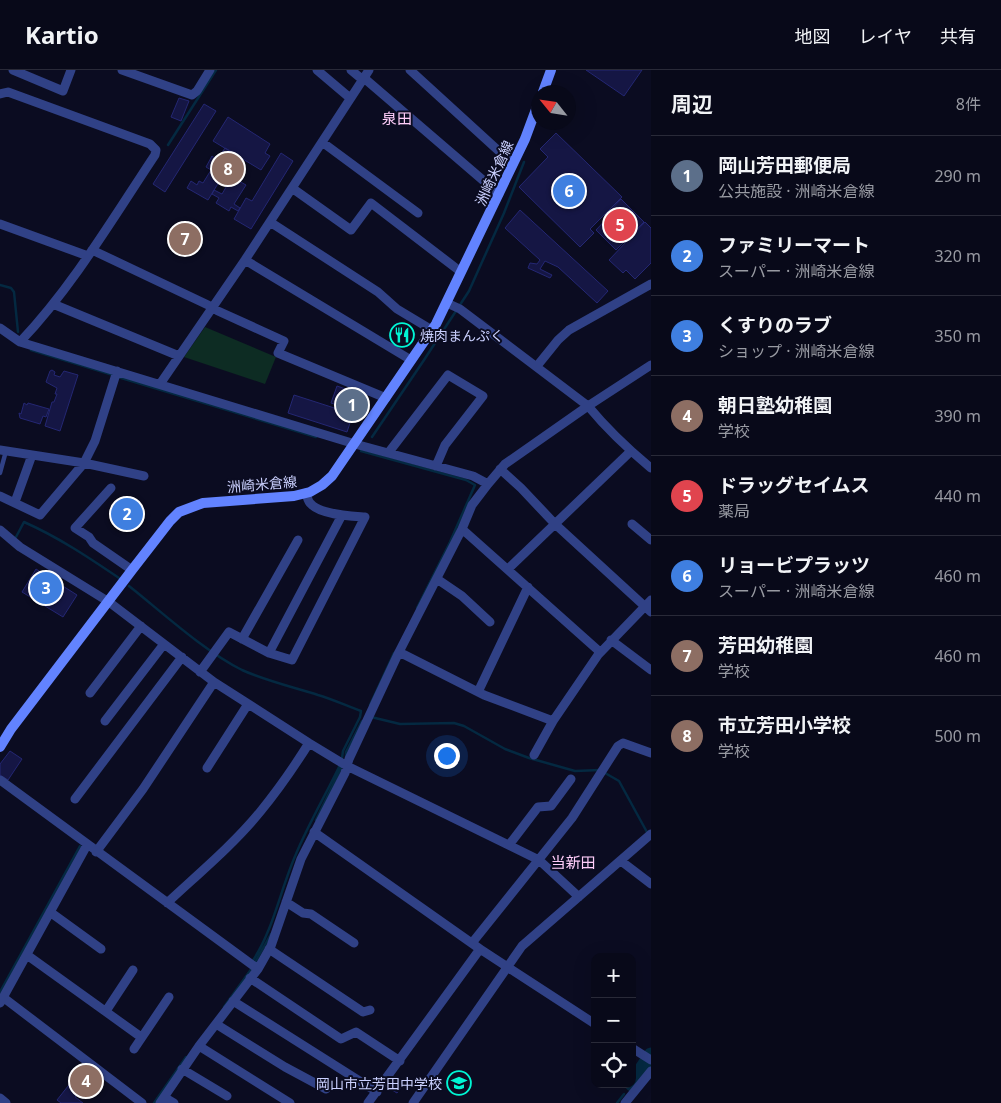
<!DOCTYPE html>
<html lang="ja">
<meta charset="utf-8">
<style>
body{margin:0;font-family:"Noto Sans","Noto Sans JP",sans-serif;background:#161726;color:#f1f3f6}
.controls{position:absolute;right:15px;bottom:15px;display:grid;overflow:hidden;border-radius:10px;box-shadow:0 5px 20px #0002}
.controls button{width:45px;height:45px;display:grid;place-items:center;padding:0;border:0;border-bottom:1px solid #292a38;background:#080919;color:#f1f3f6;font:25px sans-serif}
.compass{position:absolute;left:531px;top:15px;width:45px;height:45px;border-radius:50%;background:#080919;box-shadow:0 5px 20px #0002;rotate:300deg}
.you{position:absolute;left:446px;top:685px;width:18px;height:18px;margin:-12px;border:4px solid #fff;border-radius:50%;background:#1a73e8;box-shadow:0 0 0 8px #1a73e833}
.badge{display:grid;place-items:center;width:32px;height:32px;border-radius:50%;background:#1a73e8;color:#fff;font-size:16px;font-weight:700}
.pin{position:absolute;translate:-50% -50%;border:2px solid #fff;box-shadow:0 1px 5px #0006}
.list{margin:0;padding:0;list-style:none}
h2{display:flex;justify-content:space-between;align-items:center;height:65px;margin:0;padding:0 20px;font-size:21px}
h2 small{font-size:16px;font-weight:400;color:#989aa2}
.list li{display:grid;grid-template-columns:32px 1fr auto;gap:15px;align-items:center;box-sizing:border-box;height:80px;padding:0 20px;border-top:1px solid #292a38}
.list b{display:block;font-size:19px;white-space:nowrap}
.list p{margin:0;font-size:16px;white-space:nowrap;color:#989aa2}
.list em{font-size:16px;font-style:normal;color:#989aa2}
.icon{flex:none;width:28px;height:28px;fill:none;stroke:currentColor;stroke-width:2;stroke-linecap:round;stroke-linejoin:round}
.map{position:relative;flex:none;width:651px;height:1033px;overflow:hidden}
header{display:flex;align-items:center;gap:30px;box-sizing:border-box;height:70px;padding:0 25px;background:#080919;border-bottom:1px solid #292a38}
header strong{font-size:24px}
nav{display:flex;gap:28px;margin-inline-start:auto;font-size:18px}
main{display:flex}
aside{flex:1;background:#080919}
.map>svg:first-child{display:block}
.green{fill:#0d2c23}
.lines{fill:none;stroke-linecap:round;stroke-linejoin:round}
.stream{stroke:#042941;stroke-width:2.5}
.river{stroke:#042941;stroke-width:15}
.building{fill:#151644;stroke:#242773}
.service{stroke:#304186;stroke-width:4.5}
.minor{stroke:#304186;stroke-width:9}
.secondary{stroke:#6283ff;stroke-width:10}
.labels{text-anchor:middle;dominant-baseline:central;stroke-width:4;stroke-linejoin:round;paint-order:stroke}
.street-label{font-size:14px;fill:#cbd1ff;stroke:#0b0c21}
.poi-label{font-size:14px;fill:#cbd1ff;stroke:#0b0c21;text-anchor:start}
.neighbourhood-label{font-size:15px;fill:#ffcdf9;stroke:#0b0c21}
</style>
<header>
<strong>Kartio</strong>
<nav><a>地図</a><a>レイヤ</a><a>共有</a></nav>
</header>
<main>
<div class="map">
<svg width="651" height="1033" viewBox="0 0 651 1033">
<rect width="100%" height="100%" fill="#0b0c21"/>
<!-- green -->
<path class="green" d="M205,257L276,287L265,314L184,287Z"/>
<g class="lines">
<!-- stream -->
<path class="stream" d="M168,75L216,0
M0,215L11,218L14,222L18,262
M31,280L113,305
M118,307L316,367
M372,367L424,290L469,221L504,143L524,92
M361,381L466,410L475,415L450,472L417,538
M16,467L24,452C58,467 88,487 119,508
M129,516C163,543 204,581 242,600C266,611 293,617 318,625C332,629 347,636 361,641L360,647L343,681L342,688L339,697C325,726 308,755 296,784C280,820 274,859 252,892
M370,635L394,583
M371,647L400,654L454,653L464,656L505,679L529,688L575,701L600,700
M346,687V682L362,651
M605,703L619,711L648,764
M316,750L342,696
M0,922L80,776
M224,937L252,898L271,864
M154,1033L186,987
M617,1033L624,1024"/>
<!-- river -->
<path class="river" d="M632,1014L651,985"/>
</g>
<!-- building -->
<path class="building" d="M586,0H642L624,26Z
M179,28L189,31L181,51L171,47Z
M204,34L216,41L165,122L153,114Z
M228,47L270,74L265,83L270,86L261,100L213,71Z
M556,63L622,127L590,159L594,163L580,177L519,117L548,87L540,79Z
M225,78L236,84L208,130L187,118L191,111L197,115L199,111L203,113L211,100L206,97L212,86L217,90Z
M281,83L293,91L251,159L234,149L246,128L252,131Z
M232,107L246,115L234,134L240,138L238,141L231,137L229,141L216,133L219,128L212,124L214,120L222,124Z
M621,129L644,152L616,180L596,160L610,145L608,143Z
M520,140L608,221L597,233L558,197L545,191L540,199L552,205L550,208L528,198L530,193L537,194L540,190L505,158Z
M645,152L651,158V193L635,209L626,200L623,203L609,190Z
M397,253L415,264L407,277L389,266Z
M52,300L55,302L54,305L60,307L64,301L78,305L60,361L45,356L52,332H54L57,324H55L57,318L46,312L50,301Z
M337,316L360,324L355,341L331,333Z
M294,325L353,344L347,362L288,343Z
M24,333L27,335L28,333L49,339L46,347L43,346L40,354L20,348L19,343L21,344Z
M132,430L143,438L128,458L117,449Z
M36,499L77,525L63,547L22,522Z
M10,681L22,689L8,710L0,705V694Z
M80,1001L90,1009L75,1027L83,1033H61L57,1030Z
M392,1011L401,1017L397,1023L387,1017Z"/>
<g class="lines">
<!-- service -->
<path class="service" d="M0,403L6,381"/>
<!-- minor -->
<path class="minor" d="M13,0L63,21L71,0
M122,0L192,25L197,21L210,0
M317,0L350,28
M351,0L363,10
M410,0L513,94
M364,8L499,124
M0,24L8,22L150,74L156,80L155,85C113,148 73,216 20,272
M322,72L418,143
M292,118L351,160L371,133L461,202
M270,152L378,222L397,239L432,260
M0,154L88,186
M92,180L208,235L218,241L284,271L278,283L386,328
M245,190L411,290
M447,233L460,239L588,336C607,359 628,379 651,398
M53,234L179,286
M0,258L20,272L355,374L473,406L488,414
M537,296L558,270L569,260L651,214
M160,314L245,190L369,0
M0,380L84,393L144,406
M389,382L448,305L483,326L445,375L436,396
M500,399L521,418L555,454L651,542
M111,418L75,458L89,467L93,473L132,500
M0,426L40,445L84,393L95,371L117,301
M15,432L32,385
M632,454L651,470
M462,459L600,582
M0,460L20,477L109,532L214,612L309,673L347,696L539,790L579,827
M508,499L631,381
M437,509L462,526L490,552
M242,569L298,470
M611,570L651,600
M399,582L484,625L553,651
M269,583L342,445
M200,602L229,562L269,583L292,590L365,447C352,446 321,445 311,434C308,432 307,426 306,423
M478,622L528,517
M90,623L141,556
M105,651L164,574
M534,685L553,651L598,585L651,530
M207,698L248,634
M0,710L258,899
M75,729L182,587
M314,762L480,879L595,954
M509,775L538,737L551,736L571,709
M96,782L143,719L214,612
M621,791L651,814
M286,832L303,843L311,844L354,873
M167,833C198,804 233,775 260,742C278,720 294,697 309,673
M50,842L101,879
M472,873L572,748L618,676L623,673L651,683
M269,879L363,942L370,940
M27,885L141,967
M250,908L341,969L356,962L400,991
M4,928L142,1033
M233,931L377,1022
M0,933L87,775
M106,941L133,900
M216,954L285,997L326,1019
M199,976L290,1033
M632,978L651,990
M134,979L169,927
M182,999L227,1026
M164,1027L174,1033
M0,1028L6,1033
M160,1033L199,976L258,899L271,876L301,789L345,703L349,689L399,582L462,459L472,435L488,414L505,394L588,336L651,295
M368,1033L480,879
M413,1033L522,876L651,764
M625,1033L651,1001"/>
<!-- secondary -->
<path class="secondary" d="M543,22L551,0
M0,677L11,659L132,500L170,451L179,442L203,433L294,426L310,422L322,415L332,406L436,254L525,69L538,34"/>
</g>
<!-- icons -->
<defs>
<g id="restaurant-ring" transform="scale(1.25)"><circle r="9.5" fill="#0b0c21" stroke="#00f6d4" stroke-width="1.5"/><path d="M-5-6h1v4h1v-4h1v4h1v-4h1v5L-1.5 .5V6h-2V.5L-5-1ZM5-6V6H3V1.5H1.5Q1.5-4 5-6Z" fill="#00f6d4"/></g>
<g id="school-ring" transform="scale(1.25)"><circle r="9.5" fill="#0b0c21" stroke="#00f6d4" stroke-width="1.5"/><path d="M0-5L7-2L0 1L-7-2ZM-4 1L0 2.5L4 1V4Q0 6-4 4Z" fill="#00f6d4"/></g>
</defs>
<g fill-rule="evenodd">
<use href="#restaurant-ring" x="402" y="265"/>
<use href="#school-ring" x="459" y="1013"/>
</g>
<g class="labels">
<!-- street labels -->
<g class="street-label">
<text transform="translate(494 103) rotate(-65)">洲崎米倉線</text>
<text transform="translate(262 414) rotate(-5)">洲崎米倉線</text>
</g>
<!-- poi labels -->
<g class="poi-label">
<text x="420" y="265">焼肉まんぷく</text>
<text x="442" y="1013" text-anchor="end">岡山市立芳田中学校</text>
</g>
<!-- neighbourhood labels -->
<g class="neighbourhood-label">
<text x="397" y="48">泉田</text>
<text x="573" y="792">当新田</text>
</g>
</g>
</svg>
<div class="controls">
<button>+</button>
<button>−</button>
<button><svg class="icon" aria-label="locate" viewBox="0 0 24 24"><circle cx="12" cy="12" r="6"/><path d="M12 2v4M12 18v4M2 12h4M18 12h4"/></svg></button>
</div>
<svg class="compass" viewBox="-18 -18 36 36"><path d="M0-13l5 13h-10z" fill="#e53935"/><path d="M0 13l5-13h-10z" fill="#989aa2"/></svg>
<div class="you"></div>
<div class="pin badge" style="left:352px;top:335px;background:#5c6f8a">1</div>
<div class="pin badge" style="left:127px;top:444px;background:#3f7fe0">2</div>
<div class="pin badge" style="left:46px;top:518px;background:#3f7fe0">3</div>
<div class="pin badge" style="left:86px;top:1011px;background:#8d6e63">4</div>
<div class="pin badge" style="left:620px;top:155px;background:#e0444e">5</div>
<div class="pin badge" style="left:569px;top:121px;background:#3f7fe0">6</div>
<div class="pin badge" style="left:185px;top:169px;background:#8d6e63">7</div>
<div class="pin badge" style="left:228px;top:99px;background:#8d6e63">8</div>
</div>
<aside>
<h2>周辺<small>8件</small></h2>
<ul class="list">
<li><span class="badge" style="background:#5c6f8a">1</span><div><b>岡山芳田郵便局</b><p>公共施設 · 洲崎米倉線</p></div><em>290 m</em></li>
<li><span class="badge" style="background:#3f7fe0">2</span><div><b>ファミリーマート</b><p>スーパー · 洲崎米倉線</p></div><em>320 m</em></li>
<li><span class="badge" style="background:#3f7fe0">3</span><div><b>くすりのラブ</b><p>ショップ · 洲崎米倉線</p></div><em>350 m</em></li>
<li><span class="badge" style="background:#8d6e63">4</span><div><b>朝日塾幼稚園</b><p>学校</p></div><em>390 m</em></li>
<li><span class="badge" style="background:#e0444e">5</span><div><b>ドラッグセイムス</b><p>薬局</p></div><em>440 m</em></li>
<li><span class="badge" style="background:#3f7fe0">6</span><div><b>リョービプラッツ</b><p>スーパー · 洲崎米倉線</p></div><em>460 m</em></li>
<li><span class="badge" style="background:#8d6e63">7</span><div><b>芳田幼稚園</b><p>学校</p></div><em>460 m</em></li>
<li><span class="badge" style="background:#8d6e63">8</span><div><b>市立芳田小学校</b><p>学校</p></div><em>500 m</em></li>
</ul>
</aside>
</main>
